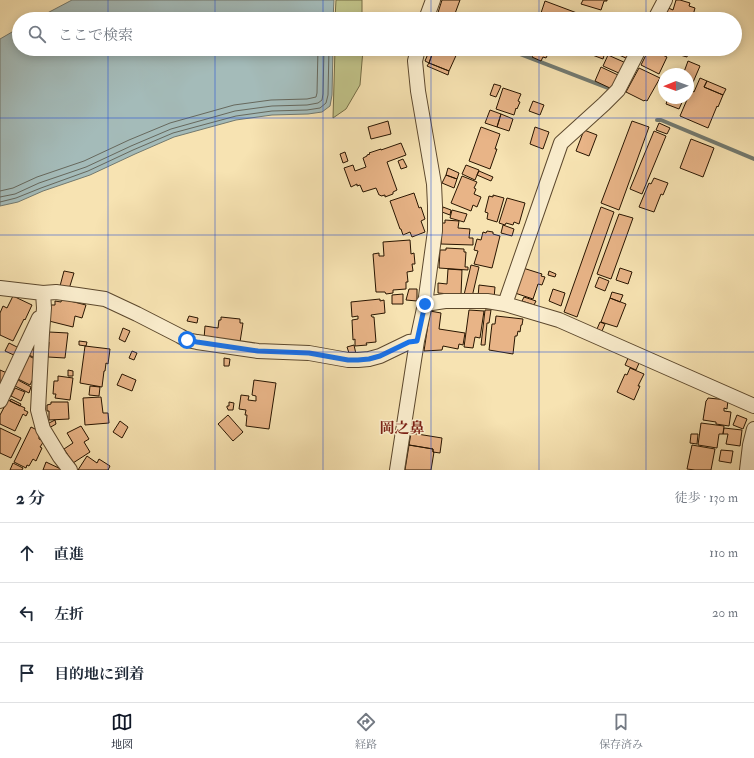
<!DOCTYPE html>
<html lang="ja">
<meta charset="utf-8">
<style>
body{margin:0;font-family:"IM FELL Double Pica","Noto Serif JP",serif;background:#f6f6f7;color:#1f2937}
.compass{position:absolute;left:658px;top:68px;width:36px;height:36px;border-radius:50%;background:#fff;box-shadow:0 2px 10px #0003;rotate:269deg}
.stop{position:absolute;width:12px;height:12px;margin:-9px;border:3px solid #1a73e8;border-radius:50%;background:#fff}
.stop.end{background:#1a73e8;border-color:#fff;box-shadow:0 1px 4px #0008}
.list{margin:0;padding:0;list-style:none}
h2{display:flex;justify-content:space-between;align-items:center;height:52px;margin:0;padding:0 16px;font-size:17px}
h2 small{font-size:13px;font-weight:400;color:#747a83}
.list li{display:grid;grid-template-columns:26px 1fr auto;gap:12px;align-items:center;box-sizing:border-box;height:60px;padding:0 16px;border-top:1px solid #e0e1e3}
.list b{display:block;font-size:15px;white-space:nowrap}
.list em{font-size:13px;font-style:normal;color:#747a83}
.icon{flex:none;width:22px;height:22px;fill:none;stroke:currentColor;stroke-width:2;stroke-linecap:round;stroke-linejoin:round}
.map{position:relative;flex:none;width:754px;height:470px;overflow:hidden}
.search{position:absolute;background:#fff;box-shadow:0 2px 10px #0003;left:12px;right:12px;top:12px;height:44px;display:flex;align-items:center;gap:10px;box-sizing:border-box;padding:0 14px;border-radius:22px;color:#747a83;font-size:15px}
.sheet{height:232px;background:#fff}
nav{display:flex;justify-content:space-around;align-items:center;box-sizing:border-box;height:56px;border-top:1px solid #e0e1e3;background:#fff;font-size:11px;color:#747a83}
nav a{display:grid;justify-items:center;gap:2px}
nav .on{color:#111827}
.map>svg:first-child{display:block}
.green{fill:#c1c389;stroke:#746c45}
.water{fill:#a4bbb9;stroke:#72796f}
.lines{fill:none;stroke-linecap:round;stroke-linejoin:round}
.shore{stroke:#66685d;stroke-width:1}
.stream{stroke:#72796f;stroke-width:4}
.building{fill:#e8b487;stroke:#281501}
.street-casing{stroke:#5c482d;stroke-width:16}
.street{stroke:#faedcd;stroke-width:14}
.route{stroke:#1a73e8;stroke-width:5}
.grid{fill:none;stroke:#1d4ed8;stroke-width:1;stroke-opacity:0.55}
.labels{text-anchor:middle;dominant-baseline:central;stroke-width:3;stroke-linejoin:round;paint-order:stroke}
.neighbourhood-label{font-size:15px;font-weight:bold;fill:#7a1f14;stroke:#faedcd}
</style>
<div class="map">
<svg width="754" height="470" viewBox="0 0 754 470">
<rect width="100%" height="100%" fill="#f7e3b2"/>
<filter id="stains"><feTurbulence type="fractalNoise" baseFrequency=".005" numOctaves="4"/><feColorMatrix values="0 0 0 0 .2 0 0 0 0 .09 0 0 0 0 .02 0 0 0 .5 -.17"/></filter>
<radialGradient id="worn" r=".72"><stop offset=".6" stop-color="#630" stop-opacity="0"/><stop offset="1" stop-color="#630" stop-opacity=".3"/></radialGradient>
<!-- green -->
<path class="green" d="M336,0H362V19H335Z
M335,49L363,50L360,85L346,109L333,118Z"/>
<!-- water -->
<path class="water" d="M72,0H334L333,19H36Z
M19,28V49H333L332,95L330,106L322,112L308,114L272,115L236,120L174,137L135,154L90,175L43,191L18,202L0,206V39Z"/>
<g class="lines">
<!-- shore -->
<path class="shore" d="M0,191L13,188L37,177L84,161L129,140L170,123L234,105L271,100L307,99L316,97L317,93L318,49
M0,197L15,194L39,183L86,167L131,146L171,129L235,111L272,106L307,105L318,103L322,100L323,94L324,49
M0,202L16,198L41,188L88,171L133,150L173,133L236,116L272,111L307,110L320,108L326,103L328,95L329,49"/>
<!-- stream -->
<path class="stream" d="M507,49L613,90
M657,120H661L754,159"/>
</g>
<!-- building -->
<path class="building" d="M442,0H460L453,19H436Z
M583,0H607V1H604L601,10L581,4Z
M676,0H680L690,3L689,6L695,8L692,19H661L666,7L673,10Z
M545,1L593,19H555L541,13Z
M538,14L546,18V19H536Z
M430,49H434L429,63L425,61Z
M434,49H459L449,71L429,63Z
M529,49H556L555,51L552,49L549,55L548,54L546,58L543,57L541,61L532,57L534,53L528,50Z
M580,49H606L603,59L579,50Z
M609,49H632L628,59L608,50Z
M649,49L667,57L659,74L641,65Z
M659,49H689L687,57Z
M608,55L626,63L621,74L603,66Z
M688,61L700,66L688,94V74H680L681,71L684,72Z
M429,63L449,71L448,75L427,66Z
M601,67L618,75L612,89L595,81Z
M639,68L660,78L647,101L645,100L644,101L626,92Z
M700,78L707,81L704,87L723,95L718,107L717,106L708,128L680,116L689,95H690L692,91L694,92Z
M707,81L726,89L723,95L704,87Z
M494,84L501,86L496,97L490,95Z
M503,88L521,94L518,101L520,102L517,109L516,108L514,115L496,109Z
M668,98H684L679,109L666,104Z
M533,101L544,105L540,115L529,111Z
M490,110L501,114L497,127L485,123Z
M501,114L513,119L509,131L497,127Z
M388,121L391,134L371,139L368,127Z
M632,121L649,127L619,210L601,203Z
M659,123L670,128L667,134L656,130Z
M481,127L500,134L495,149H497L490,169L469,161Z
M535,127L549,132L543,149L530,144Z
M584,130L597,135L589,156L576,151Z
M654,131L666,136L642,194L630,189Z
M691,139L714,148L703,177L680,168Z
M401,143L406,155L387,162L397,190L393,192V194L385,197V195L381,196L380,195H379L376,188L363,192L360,185L357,186V184L351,187L344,168L353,165L355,171L366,167L363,158L367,156V155L370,154L369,153L381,149V150Z
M345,152L348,161L343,163L340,154Z
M403,159L407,167L401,169L398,161Z
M466,165L479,170L475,180L462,174Z
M448,168L459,173L457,179L446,175Z
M479,171L493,177L491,181L477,175Z
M446,175L457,179L454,188L442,183Z
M462,176L477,182L474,188L476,189L474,194L481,197L477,207L473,205L471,211L451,203Z
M654,178L668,183L663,195L661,194L654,212L639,207L649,183L651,184Z
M414,193L419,208L421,207L425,219L421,221L425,232L412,237L410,232L403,235L401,229H400L390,201Z
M493,195L504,198L497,222L487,219L488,213L485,212L489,196L493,197Z
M507,198L525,203L519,224L514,222L513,225L506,223L505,225L499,223Z
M443,207L451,210L450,215L442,212Z
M601,207L614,212L577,317L564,312Z
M452,210L467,214L464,222L450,218Z
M619,214L633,218L611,279L597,274Z
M445,220L459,221L458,228L470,229L469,238H473V245L441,244L442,223H445Z
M503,225L514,229L512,236L501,233Z
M487,231L493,232V234L500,236L492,268L474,264L478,251L474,250L477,239L481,240L483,232L486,233Z
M410,240L411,254L414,253L415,264H412L413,271L407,272L408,282H406V289L393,290V293L386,294L385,292H376L373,254L379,253V256H384L383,242Z
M446,248L464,249V252H466L465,267H468V270L439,268L440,250H446Z
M471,265L479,267L472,297L464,295Z
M523,268L542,274L541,276L545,277L542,285L538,284L533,299L515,293Z
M620,268L632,272L628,284L616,280Z
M448,269L462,270L461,295L438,293V283L447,284Z
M64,271L74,273L69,289L60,286Z
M549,271L556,274L555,277L548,275Z
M599,277L609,281L605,291L595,287Z
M479,285L495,287L494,298L478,297Z
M409,289H417V301L406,300Z
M553,289L565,293L561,306L549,301Z
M612,292L623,295L620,302L610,298Z
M403,294V304H392V295Z
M13,296L32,305L25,320L24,319L13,341L0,335V313L3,306L7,308Z
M524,297L536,301L534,305L522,301Z
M610,298L626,304L617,327L601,322Z
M62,299L86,305L82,318L75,316L73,327L49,321L51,305H55V301L61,302Z
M380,299V301L384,300L385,313L371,315L372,317H374L376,342L366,343L367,345L355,346V339L353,340L352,320L358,319V316L352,317L351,302Z
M469,310L484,311L480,338L475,337L473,348L464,347Z
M485,310H491L489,323H487L485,345H481Z
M430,311L441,313L439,329L465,333L463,345L459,344L458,349L443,346L442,350L424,351Z
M189,316L198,318L197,323L187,321Z
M496,316L523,319L522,325H521L520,332L518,331L517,336H515L513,354L489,350L492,324H495Z
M221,317L240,319V323H243L240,342L204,339L205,326L218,328L219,320H221Z
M600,322L605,324L602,331L597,329Z
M123,328L130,331L125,342L119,339Z
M49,332L68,333L65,358L48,357L49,342H48Z
M79,341L87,342L86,346L79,345Z
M9,343L19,348L16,356L5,351Z
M354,345L356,354L350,356L347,347Z
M34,346L36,348L35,358L29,355Z
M85,346L110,349L108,364L106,363L105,371H104L102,387L80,383Z
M132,351L137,353L134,360L129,358Z
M29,356L35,359V375L30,385L18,379Z
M629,356L640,361L636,370L625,365Z
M224,358L230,359L229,366H224Z
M630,368L644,374L638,386H640L634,400L617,392L625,374L627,375Z
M0,370L7,373L2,384L0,383Z
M68,370L73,371V376H68Z
M122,374L136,380L132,391L117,385Z
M58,376L73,378L70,400L55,398L56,394H53L54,381H58Z
M18,380L31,387L29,393L15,386Z
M254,380L276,383L269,429L246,426L247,415H245L246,410L239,409L241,395L249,396L248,400L256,401V396L252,395Z
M90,386L100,387L99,396L89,395Z
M15,388L25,392L21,401L11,396Z
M101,397L103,413H108L109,423L85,425L83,398Z
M708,398L728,400L727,409L724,408V411L731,412L729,426L716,424V422L703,420L706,401L707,400Z
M11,399L21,404L20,406L10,401Z
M8,400L25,408L24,410L28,412L26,416L23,414L15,431L0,424V415Z
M51,402H68L69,419L49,420V411H47V405L51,404Z
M229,402L234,403L233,410H228V409L227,408V406H229Z
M228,415L243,432L233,441L218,424Z
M737,415L747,419L743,429L733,425Z
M55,420L56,424L49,428L47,424Z
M120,421L128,427L122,438L113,432Z
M701,423L724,426L723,434H719L717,448L698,445Z
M81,426L89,439L84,442L90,452L73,463L64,449L73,443L67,433Z
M31,427L39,431V439L44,441L40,447L42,448L36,461L33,459L29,466L27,465L26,468L14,462Z
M0,428L21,438L11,458L0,453Z
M724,428L742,430L740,446L726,444L728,434H723Z
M411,433L442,438L440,453L433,452V449L409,445Z
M691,434H698L697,444L690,443Z
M409,445L433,449V452H434L431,470H405Z
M692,445L715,449L711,470H695L687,469Z
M721,450L733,451L731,463L719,461Z
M87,456L97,463L99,459L110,466L108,470H109H78Z
M46,462L63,470H43Z
M13,463L23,468L22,470H10Z"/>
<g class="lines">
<!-- street casing -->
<g class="street-casing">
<path id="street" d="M426,19L433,0
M655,19L665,0
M0,288L43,293L56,292L78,295L105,299L137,314L180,336L187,340L197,342L258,351L309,353L348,360H358L369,359L380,356L409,342L417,341
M43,293L44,308L42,333L38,410L43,429L60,457L70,470
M425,304L445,301H487L505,304L559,320L754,406
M505,304L561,143L604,104L618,90L639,49
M0,401L39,318
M397,470L417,341L425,304L435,231V206L434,184L418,91L415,61L418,49
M747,470L750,445L754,429"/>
</g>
<!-- street -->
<use href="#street" class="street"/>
</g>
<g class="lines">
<!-- route -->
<path class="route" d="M187,340L197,342L258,351L309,353L348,360H358L369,359L380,356L409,342L417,341L425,304"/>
</g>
<!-- grid -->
<path class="grid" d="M108,0V19M215,0V19M323,0V19M431,0V19M539,0V19M646,0V19M108,49V470M215,49V470M323,49V470M431,49V470M539,49V470M646,49V470M0,118H754M0,235H754M0,352H754"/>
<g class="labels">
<!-- neighbourhood labels -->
<g class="neighbourhood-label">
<text x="402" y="428">岡之鼻</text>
</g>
</g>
<rect width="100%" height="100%" filter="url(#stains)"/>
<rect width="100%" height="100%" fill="url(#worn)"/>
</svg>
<svg class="compass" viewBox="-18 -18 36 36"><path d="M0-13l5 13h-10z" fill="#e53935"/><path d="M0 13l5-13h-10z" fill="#747a83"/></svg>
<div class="stop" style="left:187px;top:340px"></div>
<div class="stop end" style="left:425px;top:304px"></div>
<div class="search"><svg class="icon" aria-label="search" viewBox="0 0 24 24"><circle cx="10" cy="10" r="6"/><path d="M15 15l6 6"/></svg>ここで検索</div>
</div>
<section class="sheet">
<h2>2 分<small>徒歩 · 130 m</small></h2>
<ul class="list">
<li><svg class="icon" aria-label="ahead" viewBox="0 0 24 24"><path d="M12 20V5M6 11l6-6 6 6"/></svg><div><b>直進</b></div><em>110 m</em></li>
<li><svg class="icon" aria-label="left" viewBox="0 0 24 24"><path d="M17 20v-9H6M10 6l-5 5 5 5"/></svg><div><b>左折</b></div><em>20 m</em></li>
<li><svg class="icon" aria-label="arrive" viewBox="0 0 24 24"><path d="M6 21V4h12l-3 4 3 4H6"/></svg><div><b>目的地に到着</b></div></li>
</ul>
</section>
<nav>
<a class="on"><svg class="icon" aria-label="map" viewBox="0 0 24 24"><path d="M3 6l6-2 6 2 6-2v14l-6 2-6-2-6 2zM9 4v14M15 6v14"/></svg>地図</a>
<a><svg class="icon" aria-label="directions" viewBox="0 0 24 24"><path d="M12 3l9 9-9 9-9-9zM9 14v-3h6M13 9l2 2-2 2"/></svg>経路</a>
<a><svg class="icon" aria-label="saved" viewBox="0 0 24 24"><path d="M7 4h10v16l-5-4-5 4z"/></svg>保存済み</a>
</nav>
